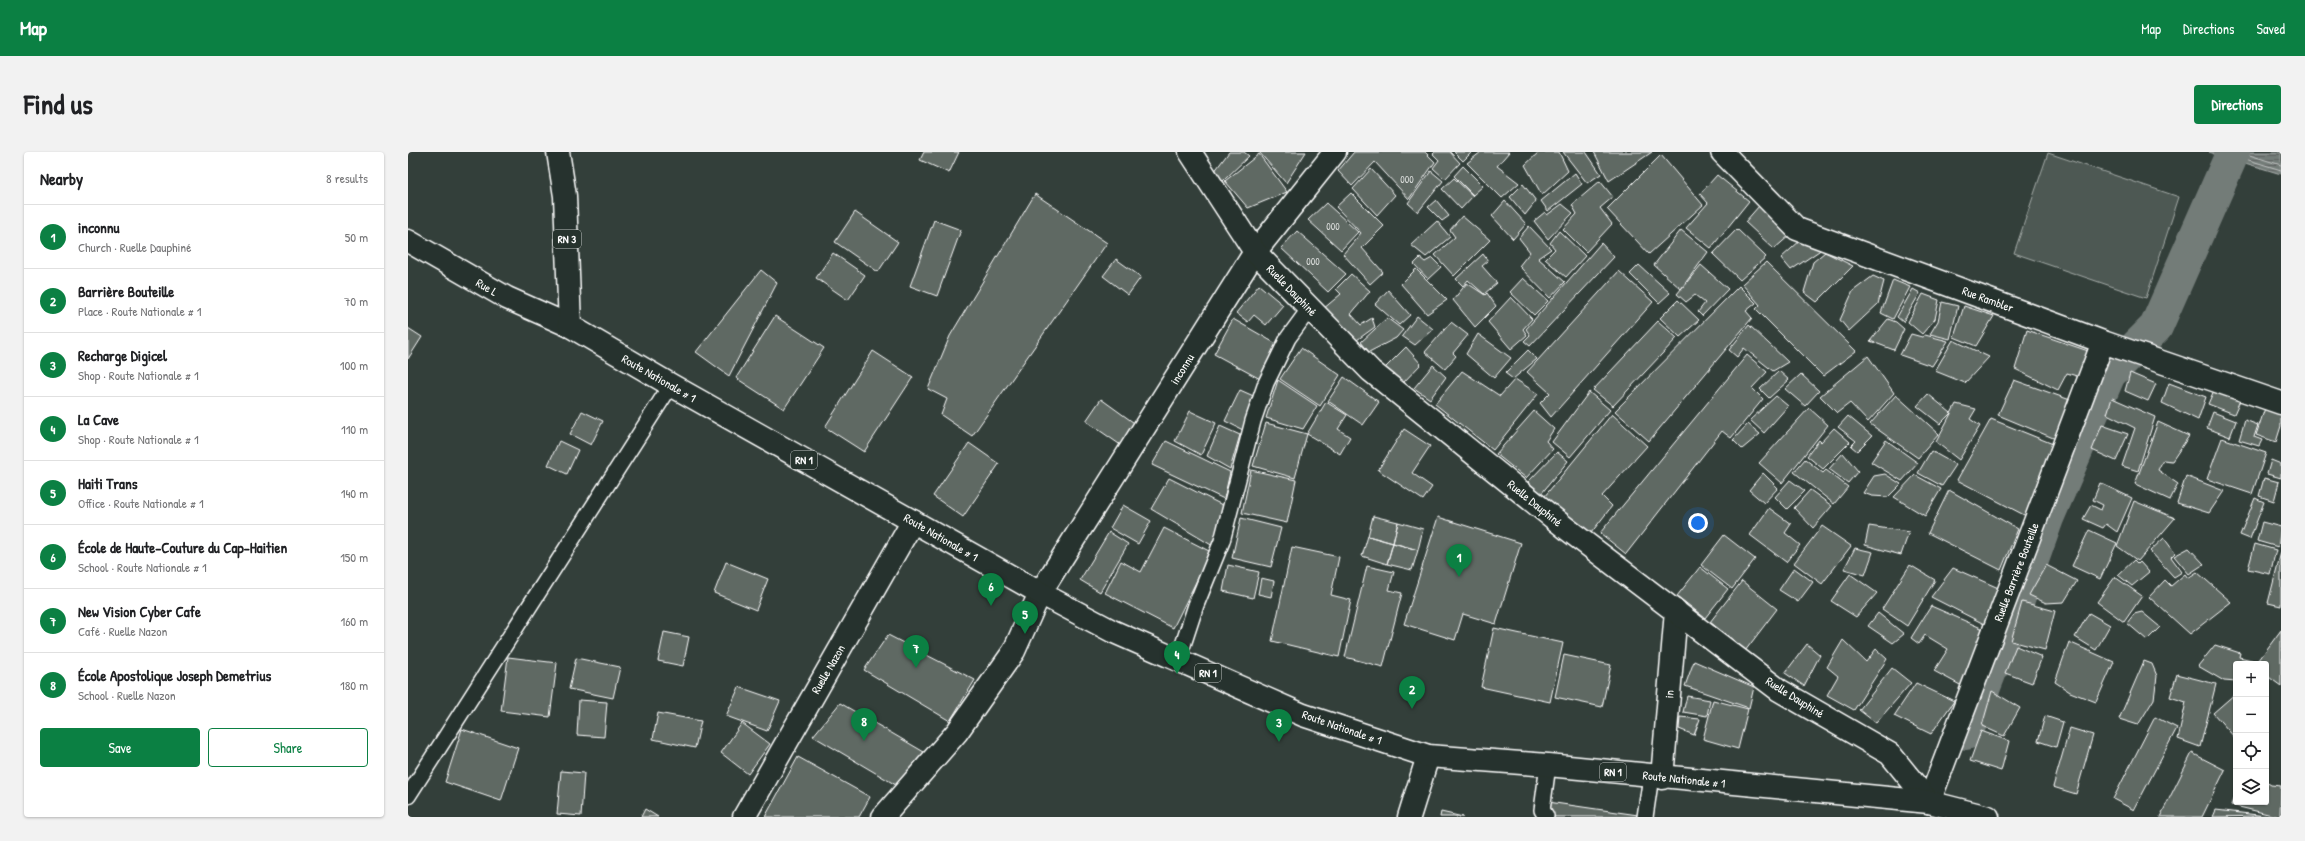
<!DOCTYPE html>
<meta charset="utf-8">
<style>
body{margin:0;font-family:"Patrick Hand",sans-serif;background:#f2f2f2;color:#202124}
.controls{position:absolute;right:12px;bottom:12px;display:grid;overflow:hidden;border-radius:4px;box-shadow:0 1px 3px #0004}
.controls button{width:36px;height:36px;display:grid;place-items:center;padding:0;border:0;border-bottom:1px solid #e0e0e0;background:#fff;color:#202124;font:20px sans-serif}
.you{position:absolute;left:1290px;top:371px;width:14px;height:14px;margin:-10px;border:3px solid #fff;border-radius:50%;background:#1a73e8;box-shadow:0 0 0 6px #1a73e833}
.badge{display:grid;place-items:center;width:26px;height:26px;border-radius:50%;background:#0b8043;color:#fff;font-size:13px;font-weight:700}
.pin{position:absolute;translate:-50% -33px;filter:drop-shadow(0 1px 2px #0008)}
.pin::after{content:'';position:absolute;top:21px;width:14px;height:12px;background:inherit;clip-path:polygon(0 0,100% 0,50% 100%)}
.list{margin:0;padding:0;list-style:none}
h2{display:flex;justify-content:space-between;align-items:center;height:52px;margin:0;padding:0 16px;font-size:17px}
h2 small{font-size:13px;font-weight:400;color:#757577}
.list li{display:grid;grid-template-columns:26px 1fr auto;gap:12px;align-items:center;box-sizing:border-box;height:64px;padding:0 16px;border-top:1px solid #e0e0e0}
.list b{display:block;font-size:15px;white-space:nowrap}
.list p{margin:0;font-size:13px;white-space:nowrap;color:#757577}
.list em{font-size:13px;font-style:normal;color:#757577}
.actions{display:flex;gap:8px;padding:12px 16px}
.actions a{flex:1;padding:9px 0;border:1px solid #0b8043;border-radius:4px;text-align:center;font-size:14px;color:#0b8043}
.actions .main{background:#0b8043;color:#fff}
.icon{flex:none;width:22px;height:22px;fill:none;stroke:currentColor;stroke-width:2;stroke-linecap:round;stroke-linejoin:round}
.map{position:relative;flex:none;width:1873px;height:665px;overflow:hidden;border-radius:4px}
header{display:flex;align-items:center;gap:24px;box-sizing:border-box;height:56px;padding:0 20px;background:#0b8043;color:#fff}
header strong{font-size:19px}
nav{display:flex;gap:22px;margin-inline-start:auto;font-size:14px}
.intro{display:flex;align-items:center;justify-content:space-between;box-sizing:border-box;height:96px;padding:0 24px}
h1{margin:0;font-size:28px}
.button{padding:10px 18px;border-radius:4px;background:#0b8043;color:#fff;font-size:14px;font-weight:700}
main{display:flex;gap:24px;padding:0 24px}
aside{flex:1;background:#fff;border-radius:4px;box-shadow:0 1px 3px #0004}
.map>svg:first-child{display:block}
.grass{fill:#4d5853;stroke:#a6aca9}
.water{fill:url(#water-rules);stroke:#abb0ae}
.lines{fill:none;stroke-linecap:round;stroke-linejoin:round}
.shore{stroke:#c7cac9;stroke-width:1}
.canal{stroke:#737b78;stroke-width:34}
.building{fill:#5f6964;stroke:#fff}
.service-casing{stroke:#fff;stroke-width:18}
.minor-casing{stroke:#fff;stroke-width:25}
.tertiary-casing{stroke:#fff;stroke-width:25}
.primary-casing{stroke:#fff;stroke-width:25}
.service{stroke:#26332d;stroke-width:15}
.minor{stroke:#26332d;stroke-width:22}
.tertiary{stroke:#26332d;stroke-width:22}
.primary{stroke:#26332d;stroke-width:22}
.labels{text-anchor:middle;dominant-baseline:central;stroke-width:4;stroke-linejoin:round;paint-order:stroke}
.number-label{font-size:10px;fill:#d7dad8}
.shield{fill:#26332d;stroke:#bec2c0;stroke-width:1}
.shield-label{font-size:11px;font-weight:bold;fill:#fff}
.street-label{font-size:12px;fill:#fff;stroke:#26332d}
</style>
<header>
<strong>Map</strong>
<nav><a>Map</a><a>Directions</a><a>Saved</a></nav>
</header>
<div class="intro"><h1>Find us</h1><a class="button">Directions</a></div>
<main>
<aside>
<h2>Nearby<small>8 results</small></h2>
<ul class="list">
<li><span class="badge">1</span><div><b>inconnu</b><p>Church · Ruelle Dauphiné</p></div><em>50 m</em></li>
<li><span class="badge">2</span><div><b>Barrière Bouteille</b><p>Place · Route Nationale # 1</p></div><em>70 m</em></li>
<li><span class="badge">3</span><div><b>Recharge Digicel</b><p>Shop · Route Nationale # 1</p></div><em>100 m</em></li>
<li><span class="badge">4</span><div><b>La Cave</b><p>Shop · Route Nationale # 1</p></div><em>110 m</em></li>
<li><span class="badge">5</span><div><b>Haiti Trans</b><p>Office · Route Nationale # 1</p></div><em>140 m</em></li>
<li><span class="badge">6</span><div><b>École de Haute-Couture du Cap-Haitien</b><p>School · Route Nationale # 1</p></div><em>150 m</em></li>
<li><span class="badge">7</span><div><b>New Vision Cyber Cafe</b><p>Café · Ruelle Nazon</p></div><em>160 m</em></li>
<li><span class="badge">8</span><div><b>École Apostolique Joseph Demetrius</b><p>School · Ruelle Nazon</p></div><em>180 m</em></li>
</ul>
<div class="actions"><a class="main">Save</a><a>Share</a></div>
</aside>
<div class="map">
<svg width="1873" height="665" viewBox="0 0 1873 665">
<defs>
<pattern id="water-rules" width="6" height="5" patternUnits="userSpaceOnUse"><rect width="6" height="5" fill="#737b78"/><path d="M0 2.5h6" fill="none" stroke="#606462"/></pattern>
</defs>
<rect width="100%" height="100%" fill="#333f3a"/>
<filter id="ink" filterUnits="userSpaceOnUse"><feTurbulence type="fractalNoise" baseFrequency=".025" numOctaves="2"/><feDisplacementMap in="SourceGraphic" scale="8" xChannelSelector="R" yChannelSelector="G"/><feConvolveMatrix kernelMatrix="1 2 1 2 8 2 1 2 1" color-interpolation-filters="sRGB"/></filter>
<g filter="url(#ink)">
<!-- grass -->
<path class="grass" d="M1640,1L1771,45L1738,146L1606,101Z"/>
<!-- water -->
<path class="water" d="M1801,0H1873V22Z"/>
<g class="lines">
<!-- shore -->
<path class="shore" d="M1815,0L1873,18
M1832,0L1873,13"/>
<!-- canal -->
<path class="canal" d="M1558,581L1610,447L1639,366L1701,222L1748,175L1825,0"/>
</g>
<!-- building -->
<path class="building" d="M516,0H551L541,21L512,8Z
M821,0H836L841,4L815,29L806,20Z
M851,0H898L878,31Z
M946,0H1017L1027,10L1001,47L967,10L944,34L930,19Z
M1027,0H1042L1052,11L1037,27L1025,16L1031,8L1025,2Z
M1046,0H1064L1055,9Z
M1073,0H1101L1089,14L1111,31L1094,46L1059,11Z
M1131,0H1151L1160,19L1134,43L1117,13Z
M1155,0H1178L1193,22L1179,31Z
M1186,0H1244L1201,29Z
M851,2L879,40L840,56L817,29Z
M1253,3L1295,53L1241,102L1199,57Z
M1055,14L1075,34L1065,43L1046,24Z
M963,17L987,43L969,63L945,37Z
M1023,19L1035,29L1010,60L1000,51Z
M1167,21L1174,32L1140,59L1133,49Z
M1309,23L1341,49L1303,96L1278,76L1300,51L1292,42Z
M1046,26L1065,44L1053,57L1034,37Z
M1192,29L1205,45L1192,56L1204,72L1178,100L1155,77L1169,62L1164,53Z
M1115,32L1128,49L1117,63L1102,45Z
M943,41L976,74L954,96L975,120L962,132L935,102L953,81L928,55Z
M627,42L699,91L564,284L533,263L539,247L520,237L542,184Z
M1028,48L1041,64L1034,69L1020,55Z
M1097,49L1118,72L1105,87L1084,64Z
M918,51L950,80L933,98L900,68Z
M1154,52L1165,61L1140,87L1126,69L1137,60L1139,63Z
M1351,54L1382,83L1366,97L1337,70Z
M447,60L490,90L470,120L427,90Z
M1054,64L1082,88L1046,124L1027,103L1047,85L1042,78Z
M526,68L553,78L529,144L502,134Z
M1029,69L1042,85L1018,105L1003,93Z
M1121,74L1143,97L1130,106L1157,130L1142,146L1111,114L1122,100L1111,86Z
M1329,77L1358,105L1332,128L1305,102Z
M1273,78L1300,100L1273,137L1246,113Z
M889,79L938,122L920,140L873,96Z
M1151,79L1177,104L1158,125L1137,107L1147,97L1142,91Z
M1394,87L1414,97L1383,118L1373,106Z
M1193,91L1206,105L1122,194L1116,189L1122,183L1118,177Z
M1417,100L1445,114L1409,150L1396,140L1405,110Z
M425,101L457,123L440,148L408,126Z
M1075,102L1080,109L1074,114L1089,131L1076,142L1060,128L1055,134L1048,127Z
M1012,106L1017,110L1024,106L1033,115L1020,127L1006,112Z
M708,107L733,125L720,143L695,124Z
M1358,110L1448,199L1415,224L1348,157L1352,153L1334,132Z
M1231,113L1262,141L1251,151L1222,122Z
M1293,113L1320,137L1294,164L1290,160L1297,151L1287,143L1278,150L1269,142Z
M1008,117L1039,148L1019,162L993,132Z
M353,118L369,131L321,224L288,200Z
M1211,119L1245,150L1143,265L1132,251L1142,241L1119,220Z
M943,122L962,139L943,162L953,173L964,166L967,175L949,188L915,157L933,142L928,137Z
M1465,124L1476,129L1470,152L1441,179L1432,168L1445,139Z
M1115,126L1140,149L1126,163L1102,140Z
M1485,128L1502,135L1485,167L1473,161Z
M1059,131L1077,143L1079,141L1088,154L1067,175L1045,148Z
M851,133L875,153L858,173L846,163L840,170L828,161Z
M1331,134L1348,151L1338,159L1344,166L1241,289L1207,259Z
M1505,137L1512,141L1495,170L1489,165Z
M980,138L1002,163L991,173L967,152Z
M1515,142L1531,148L1527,167L1514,182L1500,170Z
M1103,145L1124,167L1115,177L1119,183L1103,197L1080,170Z
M1270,148L1291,168L1272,185L1252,166Z
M1534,150L1550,154L1542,187L1522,182L1530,169Z
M1556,154L1586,164L1568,194L1546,185Z
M367,164L416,196L376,257L328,226Z
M1009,164L1025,177L1007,193L994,184Z
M979,166L995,178L988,186L961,200L953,190Z
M825,167L872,194L854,228L806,202Z
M1480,167L1488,170L1496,177L1486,198L1462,189Z
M1250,169L1269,186L1205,254L1185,238Z
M1043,170L1060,183L1045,201L1048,204L1037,217L1017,200Z
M1341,173L1380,210L1365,219L1336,196L1329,205L1321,198Z
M0,176L14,185L0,207Z
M1619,178L1686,201L1675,226L1659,221L1650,238L1607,217Z
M1070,182L1103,206L1086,226L1058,202Z
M1503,182L1514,185L1517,183L1540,189L1524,214L1492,203Z
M1545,188L1581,205L1557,231L1527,219Z
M998,195L1013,212L994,232L976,217Z
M893,196L932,223L912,254L872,227Z
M1120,198L1129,207L1105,227L1097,221Z
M465,199L505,225L456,300L417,275Z
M1339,203L1359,220L1344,236L1355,247L1323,286L1314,279L1218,402L1192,381Z
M1460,204L1486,241L1460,270L1442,251L1429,261L1412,244Z
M1025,213L1038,225L1022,247L1006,236Z
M1054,219L1092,244L1107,227L1130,242L1085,298L1027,252Z
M1371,219L1381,228L1361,246L1352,237Z
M1722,221L1748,232L1740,249L1717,239Z
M1393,222L1411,239L1397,254L1377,237Z
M936,225L971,250L955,273L920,249Z
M870,228L909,254L895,277L858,266Z
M1606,228L1665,249L1650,288L1590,263Z
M1761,231L1798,245L1790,268L1754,251Z
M1807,236L1833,246L1826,262L1800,252Z
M832,238L850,246L835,278L817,269Z
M1181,240L1202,258L1162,305L1144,290Z
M1520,242L1543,261L1532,272L1509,254Z
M1488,243L1531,282L1510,306L1462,272Z
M1368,244L1380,254L1356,281L1342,268Z
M1704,246L1747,265L1730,319L1714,314L1727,276L1699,262Z
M693,247L729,273L714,294L678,269Z
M918,250L939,263L930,277L942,285L932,302L899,282Z
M1548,252L1568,257L1562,267L1572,274L1551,308L1528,290Z
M1401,256L1420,273L1374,331L1351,311Z
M1857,256L1873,262V274L1868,290L1848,283Z
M174,259L195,269L183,293L162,282Z
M782,259L808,271L793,303L767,289Z
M1126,259L1146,277L1138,289L1145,297L1118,326L1088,302Z
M1805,260L1828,269L1822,285L1799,276Z
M1204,262L1239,294L1194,344L1204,354L1183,381L1136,345Z
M1440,264L1464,284L1449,299L1443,294L1448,289L1430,275Z
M1583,267L1645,292L1618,364L1549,328Z
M1837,268L1850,273L1846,285L1854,288L1851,294L1831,288Z
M1750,270L1781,284L1764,309L1755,308L1750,318L1770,332L1762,348L1727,332Z
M858,271L899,282L887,326L845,314Z
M1340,272L1352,282L1334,297L1325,288Z
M1694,273L1720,282L1708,309L1684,298Z
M812,274L832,283L822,317L799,304Z
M1426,276L1442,290L1415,317L1399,304L1411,288L1413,290Z
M996,277L1022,294L1004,321L1024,335L1015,348L970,318Z
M1814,286L1858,301L1844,342L1799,327Z
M1478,288L1510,311L1494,329L1463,310Z
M151,289L170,298L159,322L140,313Z
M758,289L822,320L816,347L744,313Z
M561,291L591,312L555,365L525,344Z
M1523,299L1548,313L1534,334L1510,321Z
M1149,300L1160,309L1133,342L1120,330Z
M1435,301L1450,319L1440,331L1421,317Z
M1397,307L1415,321L1418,318L1440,335L1426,352L1386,320Z
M1863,308L1873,312V326L1859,322Z
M843,318L888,328L879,371L834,361Z
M1355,321L1370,336L1356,351L1341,338Z
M1477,322L1493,332L1480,345L1464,344L1455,341L1466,324Z
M1507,323L1533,337L1517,364L1486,345Z
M1778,324L1816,339L1801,361L1769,351Z
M761,326L820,356L805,394L743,357Z
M1856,326L1871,330L1866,349L1851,344Z
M1382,328L1397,339L1379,357L1367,345Z
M1692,331L1724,346L1709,380L1698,372L1695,376L1675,367L1683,353L1693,358L1695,353L1685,348Z
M1402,338L1424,354L1405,376L1386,356Z
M1541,338L1610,377L1593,418L1520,381Z
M1847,346L1856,350L1842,387L1832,383Z
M1726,349L1767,366L1730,409L1709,394Z
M715,353L743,369L730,392L702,376Z
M1361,356L1383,372L1377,381L1392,393L1378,410L1342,383Z
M965,364L990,370L985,391L960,384Z
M1030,365L1113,391L1088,472L1055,462L1047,488L996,472Z
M833,366L873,376L863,415L824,406Z
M990,370L1015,377L1010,398L985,391Z
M1854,370L1873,375L1870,395L1849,389Z
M1414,374L1443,394L1414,432L1386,411Z
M1461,374L1501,380L1493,403L1457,393Z
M756,376L803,400L765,476L697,441L713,409L733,420Z
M1681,378L1709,391L1692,427L1664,414Z
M701,380L720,392L692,440L672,428Z
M1316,383L1347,407L1324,437L1293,413Z
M960,384L985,391L979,412L954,404Z
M1756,386L1767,401L1763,405L1774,420L1766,425L1742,399Z
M985,391L1010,398L1004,418L979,412Z
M1847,392L1868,398L1862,422L1840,417Z
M884,395L931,405L923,443L943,448L931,505L864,489Z
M1447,396L1465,400L1457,423L1436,417Z
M1781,396L1796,412L1781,422L1766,404Z
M1873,400V454L1860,451Z
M1726,408L1730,412L1732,410L1741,420L1724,434L1710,423Z
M318,410L360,427L348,458L306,441Z
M820,413L851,420L845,446L815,439Z
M1502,413L1527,428L1499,474L1474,457Z
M1638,413L1669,429L1656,450L1638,451L1621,443Z
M959,414L986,420L981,438L994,441L975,515L937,505Z
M1292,415L1320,437L1297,466L1269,444Z
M1386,416L1405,430L1390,450L1371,438Z
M1545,416L1595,438L1580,474L1523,445Z
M1789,420L1823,450L1782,482L1741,445L1757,428L1763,434L1777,422L1780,426Z
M1442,422L1469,441L1448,465L1423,449Z
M1707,425L1734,444L1716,470L1689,450Z
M853,426L866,429L863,445L850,442Z
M1334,429L1369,457L1337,499L1302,470Z
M1614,450L1647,459L1637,498L1603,489Z
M1523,454L1580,479L1554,534L1526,519L1540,497L1517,483L1511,492L1503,486Z
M1734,460L1752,475L1739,488L1719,471L1726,462Z
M1470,461L1496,482L1485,491L1460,474Z
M1681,461L1702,473L1688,498L1667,485Z
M1086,476L1155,491L1142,550L1073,535Z
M1873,478V534L1858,523V512H1848Z
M256,480L281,485L275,514L250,509Z
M480,483L567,528L542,569L456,518Z
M1435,488L1458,510L1468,497L1479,507L1446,558L1419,543L1430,524L1419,515Z
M1661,490L1706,510L1688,550L1662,540L1647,530Z
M1399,492L1412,503L1396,534L1377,521Z
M1807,493L1832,501L1831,505L1844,508L1842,512H1828V530L1816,529L1790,514Z
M1608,494L1634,505L1624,531L1597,521Z
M1156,503L1203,513L1194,555L1147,545Z
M100,505L149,511L142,565L93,559Z
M168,506L212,515L205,546L161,537Z
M1286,509L1346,535L1341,556L1277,534Z
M1736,509L1744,512L1749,524L1746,547L1730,573L1711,567Z
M1484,516L1503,531L1468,571L1451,558Z
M1769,522L1808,532L1792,595L1770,587L1778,550L1762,545Z
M1508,531L1546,549L1523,582L1486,564Z
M331,535L372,549L359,579L318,564Z
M1584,539L1612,556L1596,584L1574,574Z
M1828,541V587L1805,561Z
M1279,544L1302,548L1299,564L1275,560Z
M171,548L199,550L196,585L169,583Z
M1305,548L1340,557L1330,597L1295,587Z
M432,551L516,600L493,636L405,584Z
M250,561L293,569L287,596L245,587Z
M1637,564L1655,570L1648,595L1630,589Z
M1272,565L1292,567L1286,583L1271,577Z
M1747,565L1769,576L1726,658L1705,647Z
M334,571L362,592L340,622L313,601Z
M1662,576L1685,583L1668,642L1645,635Z
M54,577L110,596L93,649L37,630Z
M1573,579L1601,589L1593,619L1562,609Z
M1784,601L1817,618L1794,665H1752Z
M390,605L462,645L451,665H357Z
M153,619L176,621L173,664L149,662Z
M1858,630L1863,633L1873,634L1872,665L1823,653L1828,639V650H1858Z
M1140,650L1230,663L1229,665H1138Z
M237,657L250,665H233Z
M1808,658L1858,664L1805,665Z
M1033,660L1055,665H1032Z"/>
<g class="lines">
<!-- service casing -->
<g class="service-casing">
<path id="service" d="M770,508L788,453L814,389L845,269L858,231L880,186L902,156
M0,644L263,233
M1138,664L1134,658L1140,613
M1237,665L1243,624"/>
</g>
<!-- minor casing -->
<g class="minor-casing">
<path id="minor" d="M1314,0L1389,77L1695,190L1873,251
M1254,626L1268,459
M1521,650L1695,190
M336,665L505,369
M475,665L549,580L606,499L632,441L847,100L927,0
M1001,665L1020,604"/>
</g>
<!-- tertiary casing -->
<g class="tertiary-casing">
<path id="tertiary" d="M782,0L847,100L963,219L1159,377L1371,538L1482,602L1521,650
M0,89L99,146L162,174"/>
</g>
<!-- primary casing -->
<g class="primary-casing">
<path id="primary" d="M150,0L157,44L162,174L263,233L632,441L704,479L895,563L1020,604L1140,613L1521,650L1580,665"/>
</g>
<!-- service -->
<use href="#service" class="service"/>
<!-- minor -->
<use href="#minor" class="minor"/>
<!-- tertiary -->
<use href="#tertiary" class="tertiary"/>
<!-- primary -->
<use href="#primary" class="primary"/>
</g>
</g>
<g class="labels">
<!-- number labels -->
<g class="number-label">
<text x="999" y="27">000</text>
<text x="925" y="74">000</text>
<text x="905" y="109">000</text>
</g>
<!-- shield labels -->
<g class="shield">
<rect x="145" y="78" width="28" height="18" rx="3"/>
<rect x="383" y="299" width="26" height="18" rx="3"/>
<rect x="787" y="512" width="26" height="18" rx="3"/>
<rect x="1192" y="611" width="26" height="18" rx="3"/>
</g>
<g class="shield-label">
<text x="159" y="87">RN 3</text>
<text x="396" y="308">RN 1</text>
<text x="800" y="521">RN 1</text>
<text x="1205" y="620">RN 1</text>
</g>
<!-- street labels -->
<g class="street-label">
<text transform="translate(79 135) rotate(30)">Rue L</text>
<text transform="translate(884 138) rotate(46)">Ruelle Dauphiné</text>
<text transform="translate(1580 147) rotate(20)">Rue Rambler</text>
<text transform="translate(774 217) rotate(-58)">inconnu</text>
<text transform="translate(251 226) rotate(30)">Route Nationale # 1</text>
<text transform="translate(1127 351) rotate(39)">Ruelle Dauphiné</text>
<text transform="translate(533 385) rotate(30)">Route Nationale # 1</text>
<text transform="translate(1608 420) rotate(-69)">Ruelle Barrière Bouteille</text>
<text transform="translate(420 517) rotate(-60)">Ruelle Nazon</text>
<text transform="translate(1261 542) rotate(-85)">in</text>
<text transform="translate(1387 545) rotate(32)">Ruelle Dauphiné</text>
<text transform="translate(934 575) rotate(19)">Route Nationale # 1</text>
<text transform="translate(1276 627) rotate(6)">Route Nationale # 1</text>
</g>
</g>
</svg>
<div class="controls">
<button>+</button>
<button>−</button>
<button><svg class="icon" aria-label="locate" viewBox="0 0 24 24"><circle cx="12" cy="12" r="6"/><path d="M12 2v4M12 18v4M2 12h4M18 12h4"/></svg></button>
<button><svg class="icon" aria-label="layers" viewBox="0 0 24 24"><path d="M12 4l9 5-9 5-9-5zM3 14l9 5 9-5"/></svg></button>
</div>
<div class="you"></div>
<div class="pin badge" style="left:1051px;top:425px">1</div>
<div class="pin badge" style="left:1004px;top:557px">2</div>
<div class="pin badge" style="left:871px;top:590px">3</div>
<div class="pin badge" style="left:769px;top:522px">4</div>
<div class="pin badge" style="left:617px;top:482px">5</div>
<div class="pin badge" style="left:583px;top:454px">6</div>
<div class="pin badge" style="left:508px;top:516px">7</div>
<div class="pin badge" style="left:456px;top:589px">8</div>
</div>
</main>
